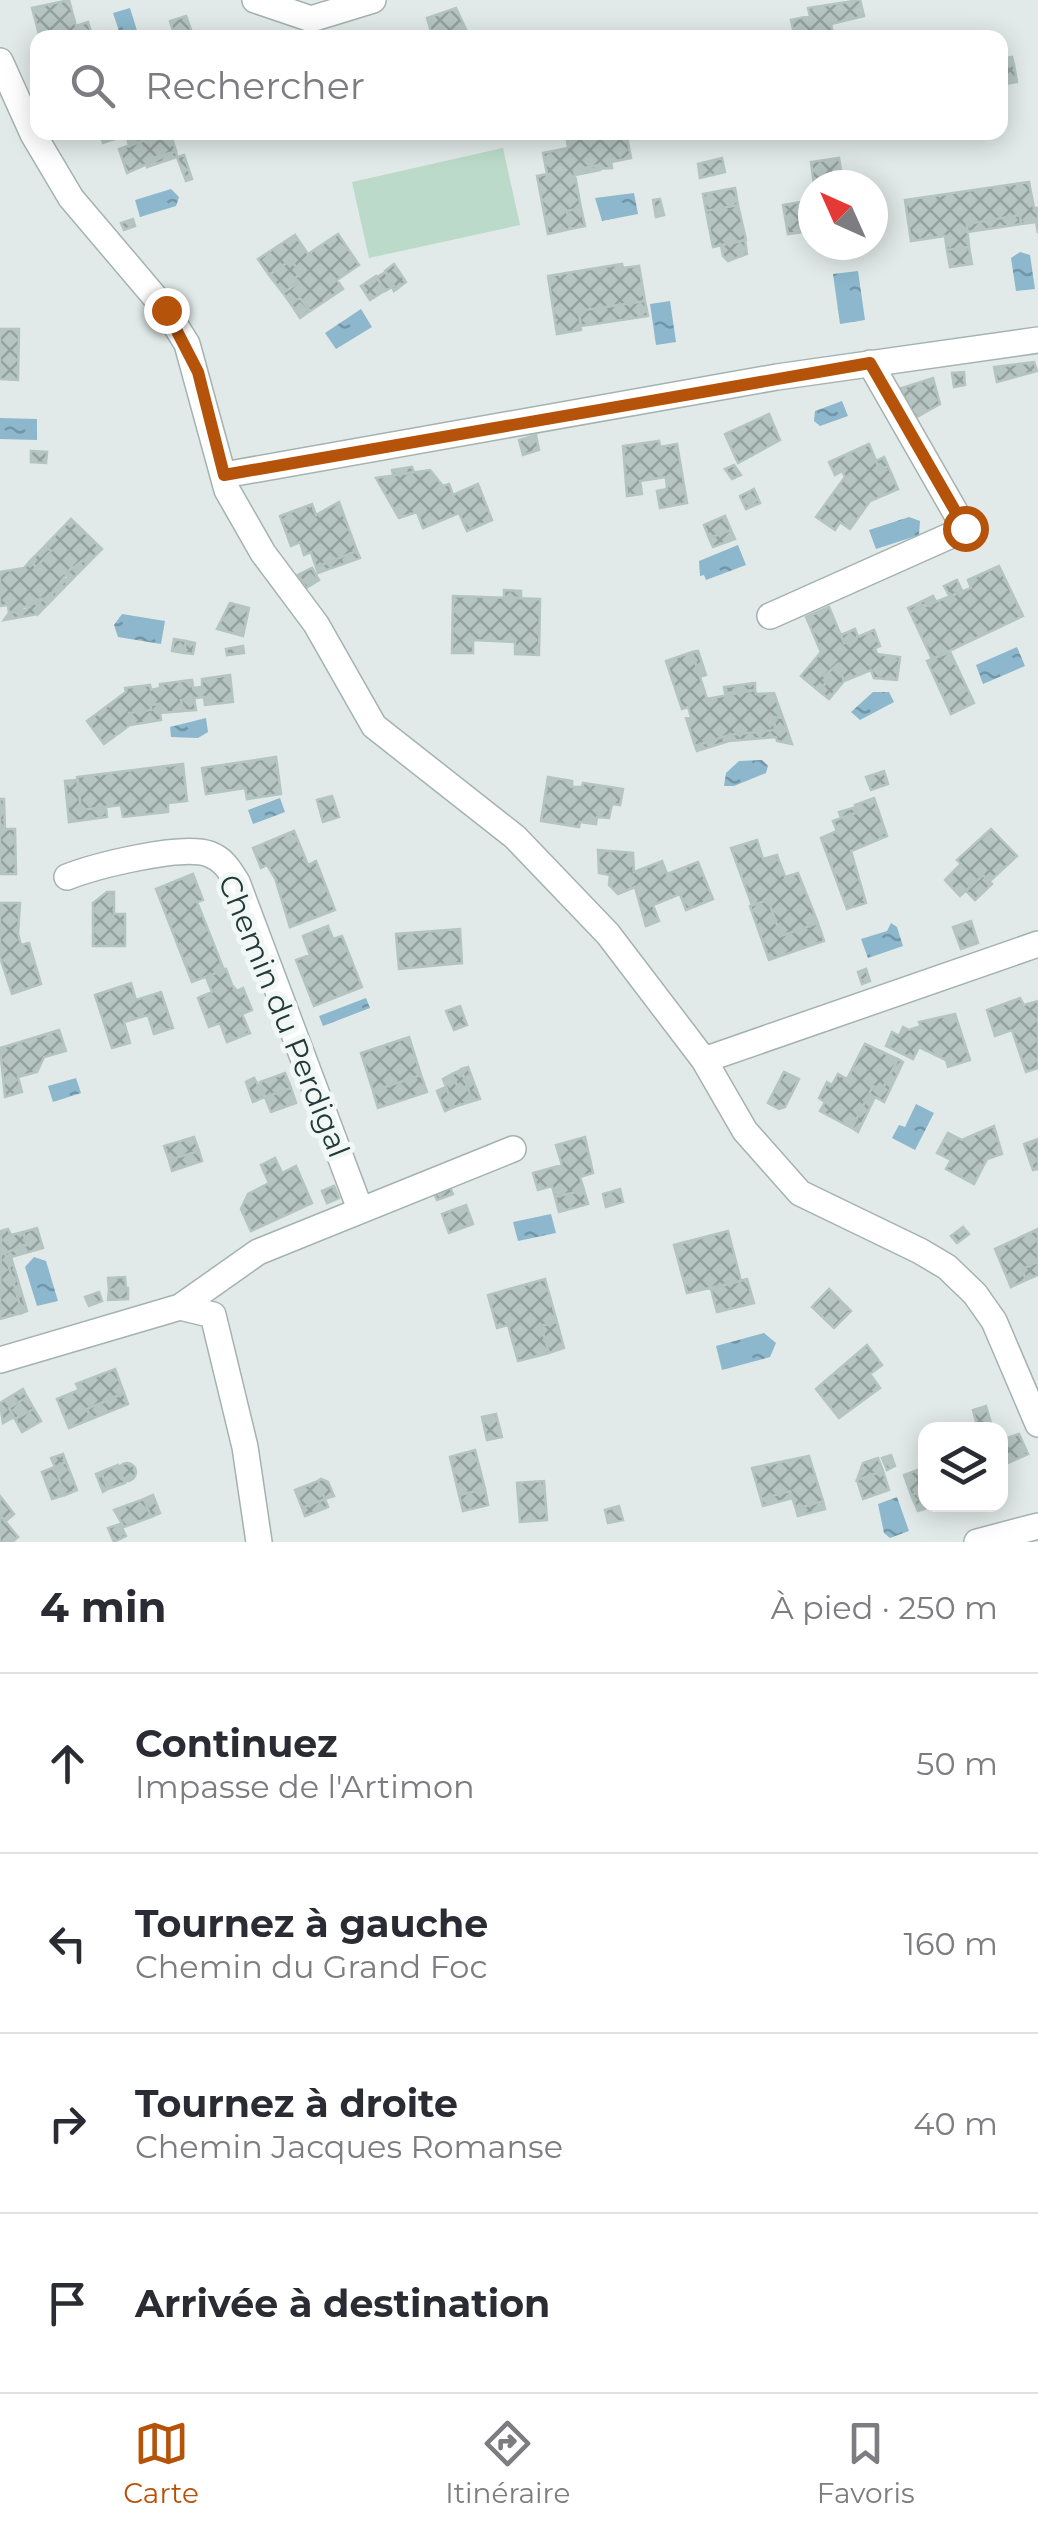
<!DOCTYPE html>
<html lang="fr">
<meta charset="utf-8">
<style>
body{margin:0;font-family:Montserrat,sans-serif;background:#f7f7f7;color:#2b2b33}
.controls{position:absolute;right:30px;bottom:30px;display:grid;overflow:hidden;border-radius:20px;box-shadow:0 5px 25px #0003}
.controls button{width:90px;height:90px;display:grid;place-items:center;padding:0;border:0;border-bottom:2px solid #e1e1e2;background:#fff;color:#2b2b33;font:50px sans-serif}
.compass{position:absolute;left:798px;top:170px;width:90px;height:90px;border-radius:50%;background:#fff;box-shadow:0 5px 25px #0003;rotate:315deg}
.stop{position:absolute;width:30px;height:30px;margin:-22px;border:8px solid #b45309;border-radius:50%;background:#fff}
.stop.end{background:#b45309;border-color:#fff;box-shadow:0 2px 10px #0008}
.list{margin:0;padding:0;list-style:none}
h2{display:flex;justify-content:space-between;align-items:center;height:130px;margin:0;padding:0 40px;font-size:42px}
h2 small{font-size:32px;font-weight:400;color:#7c7c81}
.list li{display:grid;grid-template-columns:65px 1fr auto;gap:30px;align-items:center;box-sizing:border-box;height:180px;padding:0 40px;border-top:2px solid #e1e1e2}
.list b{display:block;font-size:38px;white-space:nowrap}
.list p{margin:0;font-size:32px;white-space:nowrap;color:#7c7c81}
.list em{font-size:32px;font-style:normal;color:#7c7c81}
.icon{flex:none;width:55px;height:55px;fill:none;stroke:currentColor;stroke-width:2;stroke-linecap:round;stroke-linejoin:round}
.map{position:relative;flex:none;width:1038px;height:1542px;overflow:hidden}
.search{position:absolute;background:#fff;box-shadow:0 5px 25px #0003;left:30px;right:30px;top:30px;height:110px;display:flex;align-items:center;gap:25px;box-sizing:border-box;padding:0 35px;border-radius:20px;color:#7c7c81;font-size:38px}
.sheet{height:850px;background:#fff}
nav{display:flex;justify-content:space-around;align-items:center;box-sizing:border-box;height:140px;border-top:2px solid #e1e1e2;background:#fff;font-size:28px;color:#7c7c81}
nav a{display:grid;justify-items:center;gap:5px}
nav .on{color:#b45309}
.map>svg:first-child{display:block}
.garden{fill:#bbdac9}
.water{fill:url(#water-ripples)}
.building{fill:url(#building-cross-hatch);stroke:#b4c4c0;stroke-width:2.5}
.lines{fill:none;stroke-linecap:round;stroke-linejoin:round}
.minor-casing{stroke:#a4b2b0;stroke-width:28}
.minor{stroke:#fff;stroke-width:25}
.route{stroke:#b45309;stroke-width:12}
.labels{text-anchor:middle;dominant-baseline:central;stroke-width:10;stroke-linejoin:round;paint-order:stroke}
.street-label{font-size:30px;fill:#223a38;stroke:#f1f7f5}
</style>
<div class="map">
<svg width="1038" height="1542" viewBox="0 0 1038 1542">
<defs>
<pattern id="water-ripples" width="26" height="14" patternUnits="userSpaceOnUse" patternTransform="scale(2.5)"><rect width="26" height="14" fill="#8cb7cc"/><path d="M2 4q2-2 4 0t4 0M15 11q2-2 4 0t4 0" fill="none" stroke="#7296a7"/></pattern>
<pattern id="building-cross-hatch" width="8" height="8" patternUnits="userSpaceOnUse" patternTransform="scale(2.5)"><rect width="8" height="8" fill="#b6c5c1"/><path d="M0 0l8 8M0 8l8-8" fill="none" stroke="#94a19e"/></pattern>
</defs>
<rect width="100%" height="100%" fill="#e1eae8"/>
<!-- garden -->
<path class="garden" d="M503,148L520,225L369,258L352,182Z"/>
<!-- water -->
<path class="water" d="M130,8L139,37H121L113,13Z
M171,189L179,197L176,206L140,217L135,200Z
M634,193L638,214L602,221L595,198Z
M1020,252L1030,255L1035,289L1016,291L1011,258Z
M858,271L865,320L840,324L833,274Z
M670,301L676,342L656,345L650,304Z
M361,309L372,327L336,349L325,333Z
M842,401L848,416L820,426L814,421L815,411Z
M0,418L37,419V440L0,439Z
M909,517L920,521L919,535L876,549L869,530Z
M738,545L746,565L706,580L704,575L700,576L699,561Z
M122,614L165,621L161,644L118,637L114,625Z
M1017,647L1025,666L983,684L976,665Z
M873,692H889L894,702L860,720L851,712Z
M206,718L208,732L198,738L171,737L170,727Z
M762,760L768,766L766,773L734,786H724L726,773L739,761Z
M280,798L285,812L253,824L248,810Z
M891,923L897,927L903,946L868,958L861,939L887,931Z
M366,998L370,1008L323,1026L319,1016Z
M76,1078L81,1093L53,1102L48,1086Z
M916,1104L934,1113L915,1150L892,1138L899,1125L905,1127Z
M551,1214L556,1233L518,1241L513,1222Z
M34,1257L46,1261L58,1301L37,1306L25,1267Z
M764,1333L776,1343L770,1357L722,1370L716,1346Z
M897,1497L909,1531L890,1538L884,1533L878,1504Z"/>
<!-- building -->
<path class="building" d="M69,0L76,26L88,22L93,38H40L32,8Z
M860,0L864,16L831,24L834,38H795L791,20L810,16L808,8Z
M456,8L470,38H433L427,18Z
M186,16L194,38H175L170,21Z
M1012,57L1014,65L1001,68L1000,59Z
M1014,65L1017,82L1005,84L1001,68Z
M100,132H126L127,135L103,143Z
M126,132H150L151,138L129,146Z
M150,132H170L176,151L127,173L119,149L151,138Z
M611,132H626L631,158L611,162L612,168L574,170L581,208L567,211L570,229L548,234L537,176L547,174L543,153L568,148L567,141Z
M176,151L177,157L147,167L146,160Z
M184,155L192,179L186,181L177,157Z
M722,158L725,172L700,178L698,164Z
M839,158L843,185H814L811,162Z
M599,165L600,170L575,175L574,170Z
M1029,182L1034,208H1038V233L1036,222L1021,224L1020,215L967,224L969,247L947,250L945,236L911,241L905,200Z
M735,188L738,205L706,211L703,194Z
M660,199L664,215L656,217L653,200Z
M813,200V224L804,225V232L788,234L783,205Z
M738,205L746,240L713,247L706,211Z
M581,208L585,226L570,229L567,211Z
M1020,215L1021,224L967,232V224Z
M133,219L135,226L124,230L121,223Z
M338,234L359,265L337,280L343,289L310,311L300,298L291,304L283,293L299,282L295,278L301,274L291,260L269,275L258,259L295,235L308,254Z
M745,240L747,254L728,261L723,256L721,245Z
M969,247L972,264L950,267L947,250Z
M291,260L301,274L295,278L299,282L283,293L269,275Z
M394,264L406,282L394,291L385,271Z
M622,264L623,268L639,266L645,301L579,311L581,330L557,334L548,276Z
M386,272L394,286L385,291L377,277Z
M376,276L384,291L370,300L361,286Z
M300,298L310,311L300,318L291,304Z
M645,301L648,316L581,326L579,311Z
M0,329H19L18,380L0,379Z
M1034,362L1037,371L997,382L994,367Z
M964,372L965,385L954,387L952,373Z
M933,378L940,404L915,418L899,389Z
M769,414L780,440L738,463L725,434Z
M536,435L539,450L523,455L519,440Z
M659,441L660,447L677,444L687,503L660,508L657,491L667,489L666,477L640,481L642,494L627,496L623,446Z
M869,444L880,470L888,466L898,489L870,501L850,529L840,522L835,530L816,517L845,477L842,471L835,475L829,462Z
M31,451L47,452L46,463L31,462Z
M884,457L888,466L880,470L876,461Z
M734,465L741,475L732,479L725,469Z
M412,467L414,472L393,475L392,470Z
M430,470L443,486L449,484L453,495L478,484L492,520L467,531L459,513L423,528L417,512L399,518L376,478Z
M754,489L760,503L746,509L740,496Z
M339,502L357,551L316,567L311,552L304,555L300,542L291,546L280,516L312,504L316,515Z
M725,516L731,530L709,538L704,525Z
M71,519L102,549L87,564L83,560L75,569L72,567L48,598L9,613L8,605L0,606V572L24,568L30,561L36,567L51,551L45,546Z
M731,530L735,539L713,547L709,538Z
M45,546L51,551L36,567L30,561Z
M357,551L360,558L318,573L316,567Z
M83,560L87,564L38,614L36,600L48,598L68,577L65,574Z
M999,566L1023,616L932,659L910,612L971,588L968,580Z
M312,568L319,580L306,588L298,575Z
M957,580L962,591L950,597L944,586Z
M504,590L521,591V598L504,597Z
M453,596L540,599L539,655L515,654V642L473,640V653H452Z
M933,596L935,600L910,612L908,608Z
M36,600L38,614L4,620L9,613L26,610Z
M230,603L249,608L243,636L217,629Z
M829,607L844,643L874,630L880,646L875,648L877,654L900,657L897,680L874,678L871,670L844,681L838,664L824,676L829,679L819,691L801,676L821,652L806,617Z
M855,629L858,637L844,643L841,635Z
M174,639L186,641L184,653L172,651Z
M186,641L195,643L193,654L184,653Z
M243,646L244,653L227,655L226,649Z
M698,651L706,675L700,677L692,652Z
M692,652L707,699L755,690L756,694L774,693L783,718L774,717L775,730L729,735L695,746L686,718L691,717L688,707L682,709L666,661Z
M950,652L974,703L951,714L927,661Z
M838,664L844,681L829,699L819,691L829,679L824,676Z
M230,675L233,702L205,705L204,697L181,700L183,711L160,713L159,704L151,705V710L129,713L130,725L104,744L87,721L126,692L125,688L150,685L151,690L160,688V684L192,680L193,688L202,687V679Z
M755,683V690L725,693L724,687Z
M194,698L196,710L183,711L181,700Z
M159,704L161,720L130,725L129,713L151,710V705Z
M774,717L783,718L792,744L777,741L776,737L729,741L697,751L695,746L729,735L775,730Z
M276,757L281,794L247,799L245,788L206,794L202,768Z
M183,764L187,801L168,803V812L123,817L121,805L81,810L77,777Z
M884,771L888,784L871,790L866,777Z
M548,777L572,781V787H582L583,783L623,789L620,805L612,804L609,818L597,817L596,824L580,822L579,827L541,821Z
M78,780L81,810L106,807L107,817L69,822L65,781Z
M332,796L339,817L323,822L317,800Z
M874,798L887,836L851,851L866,903L847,909L821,838L837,831L833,821L858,812L855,805Z
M0,799H4L5,829H15L16,874H0Z
M856,807L858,812L841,818L839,812Z
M991,829L1017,856L989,882L983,875L960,896L945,880L961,864L957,860Z
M294,831L308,865L316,861L335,910L290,927L275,878L267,865L261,868L253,848Z
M757,840L763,859L777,855L785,877L798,873L818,923L781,936L768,900L752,905L731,848Z
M598,850L633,853L634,872L662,861L667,874L698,862L713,899L686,910L680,894L653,905L659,921L646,926L635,887L618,894L609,885L610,875L599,873Z
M193,874L203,900L197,902L224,970L192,982L156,889Z
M983,875L992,884L975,900L966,891Z
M107,892H114V914H125V946H93V903Z
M768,900L781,936L818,923L824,941L769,960L750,906Z
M0,903H20L18,934L21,945L29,943L41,984L12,994L0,957Z
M971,921L978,943L961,949L953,927Z
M328,926L333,939L342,936L362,987L314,1006L296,960L310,955L303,936Z
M460,929L462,963L399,969L396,934Z
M226,969L232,985L237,991L243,988L252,1010L242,1014L250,1033L227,1042L220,1023L209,1027L198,998L212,992L206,977Z
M866,969L870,981L862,984L858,972Z
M131,983L136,1000L161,992L173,1028L154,1034L148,1015L124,1022L130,1043L112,1048L95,995Z
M1020,998L1024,1005L1038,1001V1068L1026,1072L1012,1030L995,1036L987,1010Z
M460,1006L467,1025L454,1030L446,1011Z
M955,1014L970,1060L948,1067L946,1060L919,1047L913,1059L886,1046L892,1032L899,1036L903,1027L909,1030L921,1026L919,1022Z
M59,1030L66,1051L44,1057L37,1072L18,1077L22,1092L5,1097L0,1048Z
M409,1037L421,1075L373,1091L361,1053Z
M865,1044L898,1059L882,1090L873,1086L852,1128L820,1111L825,1102L819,1098L827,1082L832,1085L838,1074L847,1079Z
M898,1059L903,1062L884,1102L875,1097L858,1132L852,1128L873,1086L882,1090Z
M468,1067L474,1083L467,1086L461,1069Z
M461,1070L467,1086L459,1090L452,1074Z
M784,1072L799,1079L785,1107L779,1109L768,1103Z
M285,1073L291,1088L265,1097L260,1082Z
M452,1074L459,1090L467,1086L473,1101L454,1107L443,1079Z
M421,1075L427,1092L378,1108L373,1091Z
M254,1078L265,1097L253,1102L246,1082Z
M474,1083L480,1099L473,1101L467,1086Z
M446,1087L454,1107L445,1111L437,1091Z
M291,1088L296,1103L271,1112L265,1097Z
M994,1126L1002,1154L987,1159L974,1184L946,1169L951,1160L937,1153L948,1133L962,1140Z
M194,1137L199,1151L169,1160L164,1146Z
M585,1137L593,1173L580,1177L584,1190L555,1197L552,1186L538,1190L533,1173L562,1165L556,1145Z
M1038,1139V1169L1033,1170L1024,1144Z
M199,1151L202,1161L172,1171L169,1160Z
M275,1158L282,1173L296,1166L312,1203L251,1231L241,1209L248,1194L269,1183L261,1165Z
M448,1183L453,1194L437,1200L432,1189Z
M334,1186L339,1198L327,1203L322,1191Z
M620,1189L623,1202L606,1207L603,1194Z
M584,1190L588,1204L559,1212L555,1197Z
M466,1205L473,1224L449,1233L442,1214Z
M963,1227L969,1234L957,1243L951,1236Z
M37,1228L43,1248L11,1257L27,1311L22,1313L5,1253L27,1245L23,1232Z
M8,1229L11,1235L23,1232L27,1244L5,1253L22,1313L0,1319L1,1231Z
M1038,1229V1262L1022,1269L1026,1280L1011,1287L995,1249Z
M728,1231L741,1281L687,1293L674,1245Z
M1038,1262V1275L1026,1280L1022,1269Z
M125,1277L126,1289L109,1290L108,1278Z
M545,1279L557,1322L541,1326L549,1353L518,1361L508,1325L497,1328L488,1295Z
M747,1279L754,1303L717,1312L711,1289Z
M128,1288V1299L108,1300L109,1290Z
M829,1289L851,1311L834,1328L812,1307Z
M99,1292L102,1301L89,1306L85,1297Z
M557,1322L564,1348L549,1353L541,1326Z
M867,1345L882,1365L870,1374L880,1388L839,1418L816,1389Z
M115,1369L124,1393L87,1409L91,1419L69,1428L57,1399L79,1390L76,1384Z
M23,1389L27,1397L9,1408L14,1417L3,1423L0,1403Z
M124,1393L128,1404L91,1419L87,1409Z
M27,1397L34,1409L15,1419L9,1408Z
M986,1406L993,1430H978L973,1410Z
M34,1409L41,1421L22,1432L15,1419Z
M496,1414L502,1437L487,1440L482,1417Z
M1019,1434L1028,1454L1010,1462L1001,1440Z
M1000,1441L1010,1462L1000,1466Z
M475,1450L485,1489L459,1495L450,1457Z
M63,1454L66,1462L55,1467L51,1458Z
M891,1455L895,1466L887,1470L882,1458Z
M809,1456L823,1501L796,1509L790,1491L761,1499L752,1468Z
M878,1458L883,1471L857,1480L863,1463Z
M66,1462L77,1490L65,1495L55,1467Z
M118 1472a9 9 0 1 1 18 0a9 9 0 1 1-18 0Z
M118,1465L125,1483L108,1489L101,1472Z
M55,1467L65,1495L52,1499L42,1472Z
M926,1467V1504H934L924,1509L917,1493L911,1495L904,1475Z
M883,1471L889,1490L863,1499L857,1480Z
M101,1472L108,1489L103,1492L96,1474Z
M321,1479L328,1482L334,1496L325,1499L318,1481Z
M318,1481L325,1499L302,1508L295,1490Z
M544,1481L547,1520L520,1522L517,1483Z
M485,1489L488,1505L463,1511L459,1495Z
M790,1491L793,1498L763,1506L761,1499Z
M917,1493L924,1509L918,1511L911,1495Z
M153,1495L160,1513L151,1517L144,1499Z
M0,1496L14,1514L5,1522L0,1515Z
M144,1499L151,1517L124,1527L114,1510Z
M325,1499L328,1507L305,1516L302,1508Z
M823,1501L825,1509L798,1516L796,1509Z
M619,1506L623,1520L608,1523L605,1510Z
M0,1515L18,1537L12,1542H0Z
M120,1524L126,1536L114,1542L108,1528Z"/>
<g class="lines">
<!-- minor casing -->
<g class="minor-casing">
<path id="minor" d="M255,0L311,19L373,0
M0,61L33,134L71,198L166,310L187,344L227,490L263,553L316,624L374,726L515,837L608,934L704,1060L745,1131L800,1193L920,1251L947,1267L975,1294L994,1321L1038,1424
M224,475L777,377L1038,340
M770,616L965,529L870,363
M67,877C95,866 182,844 209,854C223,859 229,869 237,882L360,1209
M704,1060L1038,944
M180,1307L258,1252L513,1149
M0,1360L180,1307L213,1315L245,1447L259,1542
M977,1542L1038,1526"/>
</g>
<!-- minor -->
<use href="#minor" class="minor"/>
</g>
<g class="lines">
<!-- route -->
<path class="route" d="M166,310L198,372L224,475L870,363L965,528"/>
</g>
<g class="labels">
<!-- street labels -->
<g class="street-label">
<text transform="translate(284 1016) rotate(68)">Chemin du Perdigal</text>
</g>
</g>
</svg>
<div class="controls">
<button><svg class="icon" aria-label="layers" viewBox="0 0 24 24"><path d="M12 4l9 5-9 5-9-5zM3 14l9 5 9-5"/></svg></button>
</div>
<svg class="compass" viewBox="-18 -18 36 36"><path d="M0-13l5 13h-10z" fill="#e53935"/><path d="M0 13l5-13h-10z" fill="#7c7c81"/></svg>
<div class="stop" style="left:965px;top:528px"></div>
<div class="stop end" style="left:166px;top:310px"></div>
<div class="search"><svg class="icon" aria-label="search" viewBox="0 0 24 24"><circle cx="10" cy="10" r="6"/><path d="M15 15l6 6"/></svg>Rechercher</div>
</div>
<section class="sheet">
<h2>4 min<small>À pied · 250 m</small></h2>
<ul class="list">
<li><svg class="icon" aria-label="ahead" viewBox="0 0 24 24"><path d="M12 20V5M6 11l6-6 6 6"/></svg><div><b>Continuez</b><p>Impasse de l'Artimon</p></div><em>50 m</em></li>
<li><svg class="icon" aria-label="left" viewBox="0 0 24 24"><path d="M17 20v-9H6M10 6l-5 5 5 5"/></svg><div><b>Tournez à gauche</b><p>Chemin du Grand Foc</p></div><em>160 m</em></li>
<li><svg class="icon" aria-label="right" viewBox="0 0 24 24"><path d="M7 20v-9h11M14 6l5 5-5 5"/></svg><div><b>Tournez à droite</b><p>Chemin Jacques Romanse</p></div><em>40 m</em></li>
<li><svg class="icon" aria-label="arrive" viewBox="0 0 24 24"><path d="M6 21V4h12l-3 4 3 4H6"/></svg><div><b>Arrivée à destination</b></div></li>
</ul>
</section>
<nav>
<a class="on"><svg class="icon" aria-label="map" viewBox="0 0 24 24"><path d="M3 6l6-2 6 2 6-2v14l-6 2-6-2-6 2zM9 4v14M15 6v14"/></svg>Carte</a>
<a><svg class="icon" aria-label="directions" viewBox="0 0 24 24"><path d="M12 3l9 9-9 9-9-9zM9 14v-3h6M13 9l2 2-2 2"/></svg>Itinéraire</a>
<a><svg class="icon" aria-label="saved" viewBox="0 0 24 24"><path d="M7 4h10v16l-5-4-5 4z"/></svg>Favoris</a>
</nav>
